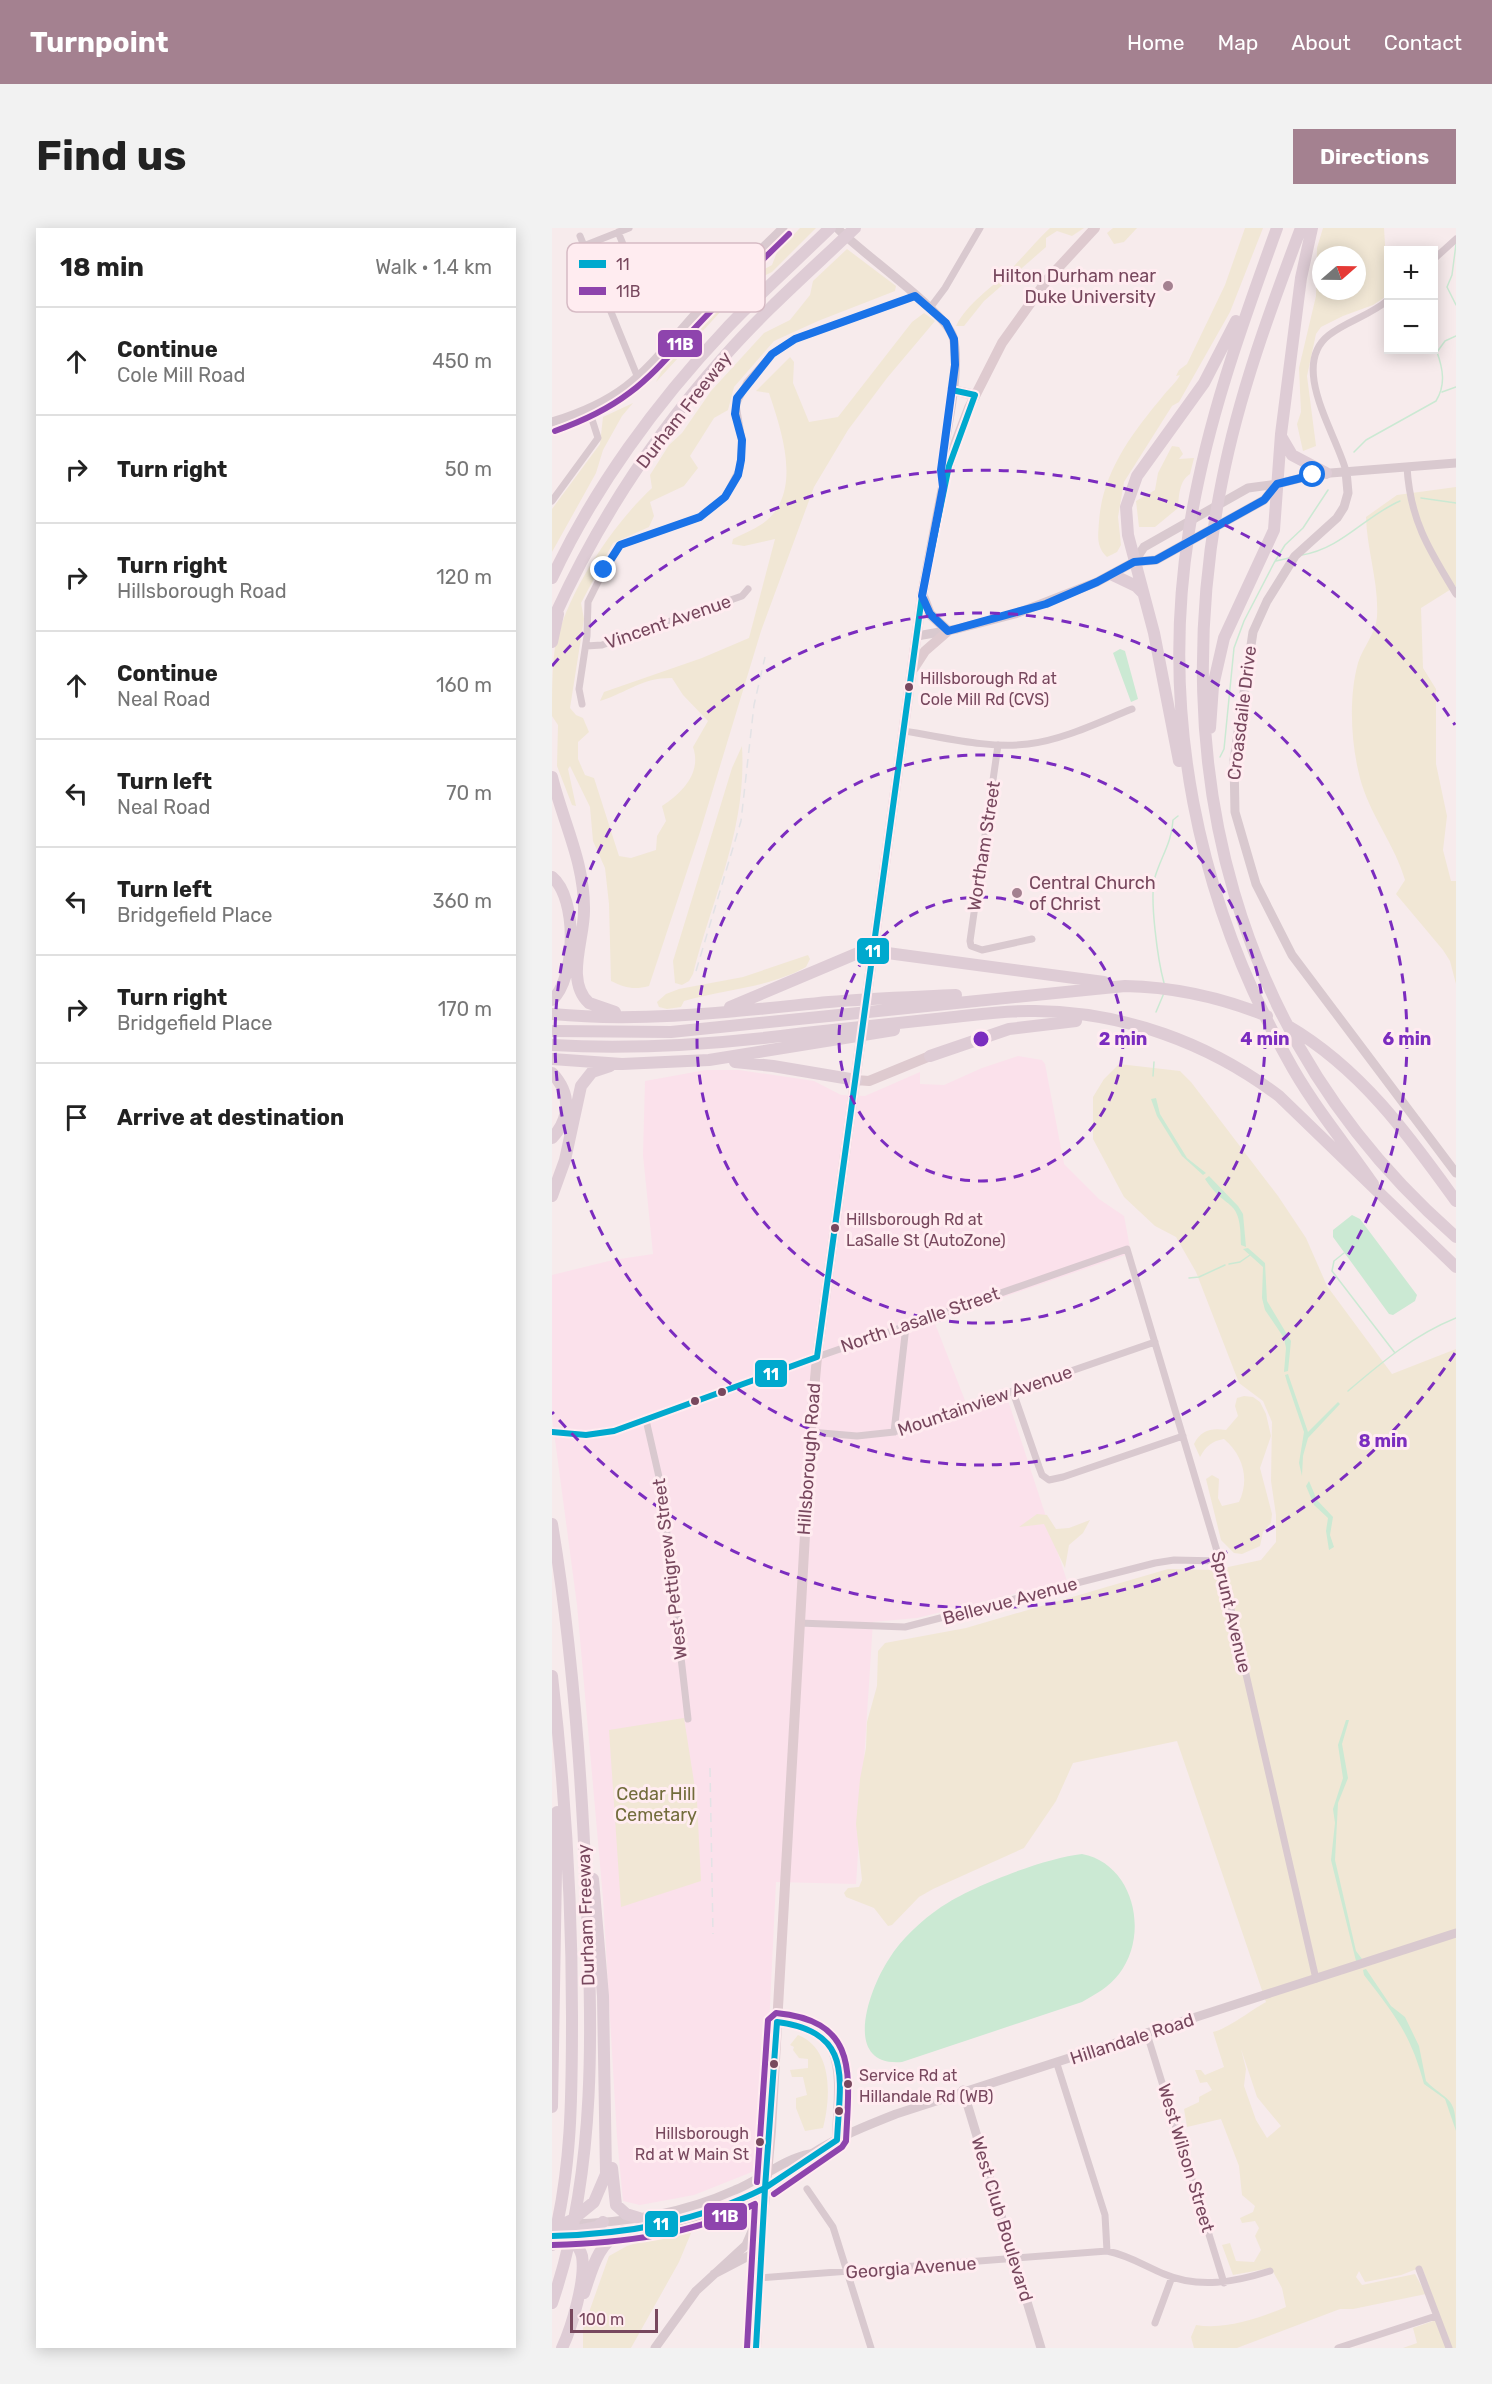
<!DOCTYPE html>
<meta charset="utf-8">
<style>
body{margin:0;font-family:Rubik,sans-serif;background:#f2f2f2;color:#222}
.controls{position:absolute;right:18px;top:18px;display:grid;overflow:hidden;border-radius:0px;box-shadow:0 3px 15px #0003}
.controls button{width:54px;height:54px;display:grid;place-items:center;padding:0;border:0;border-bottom:2px solid #e0e0e0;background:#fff;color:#222;font:30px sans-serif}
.compass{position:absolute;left:760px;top:18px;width:54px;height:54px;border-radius:50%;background:#fff;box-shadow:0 3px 15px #0003;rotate:70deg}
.scale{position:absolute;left:18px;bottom:15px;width:88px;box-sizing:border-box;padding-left:6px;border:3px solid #78485e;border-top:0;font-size:16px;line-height:21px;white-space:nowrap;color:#78485e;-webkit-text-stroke:4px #ffecf0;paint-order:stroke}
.stop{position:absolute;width:18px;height:18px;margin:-14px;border:4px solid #1a73e8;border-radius:50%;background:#fff}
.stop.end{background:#1a73e8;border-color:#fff;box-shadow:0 2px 6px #0008}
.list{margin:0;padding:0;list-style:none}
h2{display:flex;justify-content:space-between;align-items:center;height:78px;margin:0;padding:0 24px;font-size:26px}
h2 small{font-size:20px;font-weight:400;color:#767676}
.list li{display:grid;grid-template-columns:39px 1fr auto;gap:18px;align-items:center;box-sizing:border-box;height:108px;padding:0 24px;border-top:2px solid #e0e0e0}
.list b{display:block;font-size:22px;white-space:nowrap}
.list p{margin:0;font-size:20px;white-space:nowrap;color:#767676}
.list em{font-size:20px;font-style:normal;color:#767676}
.icon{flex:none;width:33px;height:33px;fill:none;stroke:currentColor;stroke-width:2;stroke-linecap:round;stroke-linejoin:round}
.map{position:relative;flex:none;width:904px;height:2120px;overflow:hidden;border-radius:0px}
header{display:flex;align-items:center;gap:36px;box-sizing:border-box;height:84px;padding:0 30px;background:#a48190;color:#fff}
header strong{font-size:28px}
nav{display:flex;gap:33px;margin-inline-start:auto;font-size:21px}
.intro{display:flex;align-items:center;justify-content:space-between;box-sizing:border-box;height:144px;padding:0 36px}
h1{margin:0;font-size:42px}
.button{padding:15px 27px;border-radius:0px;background:#a48190;color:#fff;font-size:21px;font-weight:700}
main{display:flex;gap:36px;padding:0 36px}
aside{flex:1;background:#fff;border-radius:0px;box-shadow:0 3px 15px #0003}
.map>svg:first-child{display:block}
.commercial{fill:#fbe1eb}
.green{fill:#f1e7d5;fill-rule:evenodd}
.water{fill:#cbe9d3}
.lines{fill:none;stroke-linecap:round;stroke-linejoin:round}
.stream{stroke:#cbe9d3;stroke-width:1.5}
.street{stroke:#d9c9cf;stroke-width:7}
.secondary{stroke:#d9c9cf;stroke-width:9}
.primary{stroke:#decacf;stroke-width:10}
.highway{stroke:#deccd5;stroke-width:12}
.rail{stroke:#e3e2e5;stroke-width:1.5;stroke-dasharray:9 6;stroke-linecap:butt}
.bus-1-casing{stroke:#ffecf0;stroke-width:10}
.bus-2-casing{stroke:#ffecf0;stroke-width:10}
.bus-1{stroke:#00a9ce;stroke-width:6}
.bus-2{stroke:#8e44ad;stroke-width:6}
.route{stroke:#1a73e8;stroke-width:8}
.ring{fill:none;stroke:#7b2cbf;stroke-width:3;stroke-dasharray:10 8}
.poi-dot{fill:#a48190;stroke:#ffecf0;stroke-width:2}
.bus-dot{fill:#78485e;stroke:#ffecf0;stroke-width:2}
.labels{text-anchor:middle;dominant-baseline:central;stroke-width:6;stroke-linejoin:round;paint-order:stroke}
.bus-label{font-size:16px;fill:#78485e;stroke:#ffecf0;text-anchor:start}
.poi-label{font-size:18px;fill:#78485e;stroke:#ffecf0;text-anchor:end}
.street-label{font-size:18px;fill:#78485e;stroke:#ffecf0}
.park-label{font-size:18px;fill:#726c3b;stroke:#ffecf0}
.key{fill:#ffecf0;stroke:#d6bbc4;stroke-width:1.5}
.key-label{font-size:16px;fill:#78485e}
.centre{fill:#7b2cbf;stroke:#ffecf0;stroke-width:3}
.ring-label{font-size:18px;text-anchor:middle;font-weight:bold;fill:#7b2cbf;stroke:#ffecf0;stroke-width:6;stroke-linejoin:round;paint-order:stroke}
.line-badge{stroke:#ffecf0;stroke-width:2}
.badge-label{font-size:16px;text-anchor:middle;font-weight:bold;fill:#fff}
</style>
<header>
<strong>Turnpoint</strong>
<nav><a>Home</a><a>Map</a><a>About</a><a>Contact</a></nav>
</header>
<div class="intro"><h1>Find us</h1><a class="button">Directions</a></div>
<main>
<aside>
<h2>18 min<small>Walk · 1.4 km</small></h2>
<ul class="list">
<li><svg class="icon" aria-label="ahead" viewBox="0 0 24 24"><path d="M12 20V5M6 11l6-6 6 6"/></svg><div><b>Continue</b><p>Cole Mill Road</p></div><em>450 m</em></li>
<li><svg class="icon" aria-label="right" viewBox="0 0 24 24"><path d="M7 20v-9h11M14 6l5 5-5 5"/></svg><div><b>Turn right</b></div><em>50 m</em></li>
<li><svg class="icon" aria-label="right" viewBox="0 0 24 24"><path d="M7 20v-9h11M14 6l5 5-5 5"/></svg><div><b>Turn right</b><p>Hillsborough Road</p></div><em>120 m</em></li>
<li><svg class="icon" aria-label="ahead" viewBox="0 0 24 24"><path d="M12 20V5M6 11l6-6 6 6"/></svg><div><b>Continue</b><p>Neal Road</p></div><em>160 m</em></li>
<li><svg class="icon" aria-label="left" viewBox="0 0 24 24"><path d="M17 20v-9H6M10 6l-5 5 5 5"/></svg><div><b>Turn left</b><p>Neal Road</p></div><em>70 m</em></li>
<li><svg class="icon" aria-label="left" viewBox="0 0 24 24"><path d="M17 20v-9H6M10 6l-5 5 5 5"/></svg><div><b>Turn left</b><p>Bridgefield Place</p></div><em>360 m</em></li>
<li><svg class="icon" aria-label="right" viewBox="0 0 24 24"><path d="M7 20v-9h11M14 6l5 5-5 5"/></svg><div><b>Turn right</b><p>Bridgefield Place</p></div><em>170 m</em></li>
<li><svg class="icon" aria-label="arrive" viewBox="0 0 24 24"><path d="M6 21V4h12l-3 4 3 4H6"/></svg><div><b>Arrive at destination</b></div></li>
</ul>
</aside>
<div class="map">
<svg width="904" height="2120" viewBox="0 0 904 2120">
<rect width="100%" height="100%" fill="#f7ebec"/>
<!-- commercial -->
<path class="commercial" d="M466,828L490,832L493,836L512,936L547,971L572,988L579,1025L382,1093L414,1175L452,1160L515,1353L365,1390L321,1394L304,1656L224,1654L210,1940L142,1967L88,1977L71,1973L65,1909L51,1670L25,1377L0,1189V1047L61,1032L101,1026L91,927L93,853L154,842H187L262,853L289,867L313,868L368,844V856L392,857L430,840Z"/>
<!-- green -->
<path class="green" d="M248,0H264L220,44L192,58L104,154L110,142C143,105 175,60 220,37L225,24Z
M498,0H532L520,8L505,3L494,10V19L432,73L412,98H404C416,74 440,60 459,41C472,28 484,13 498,0Z
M561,0H585L572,14L562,16L555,5Z
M693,0H711L678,84L627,174L620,178L572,254L566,289L569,317L565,324L555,329C544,319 546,308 547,294C550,245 580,205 611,168C616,161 624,155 628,147L624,148L627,142L635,136L673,57Z
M771,0H832L836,67L821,77L791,88L769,99L764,106L755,148L764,218L751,223L745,196L749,184L747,140L764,68L765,20ZM769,27H805V63H769Z
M295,21L344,58L343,63L266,93L222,113L182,159L176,182L162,190L138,228L146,240L132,258L98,274L102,288L97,299L61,315L29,375L32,391L18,480L24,487L31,490L37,504L26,514V531L33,547L42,550L67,628L79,630L104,622L105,608L114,593L110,578C130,565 150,545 141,519L156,493L131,467L120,450C88,450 77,464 48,473L52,464L150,430L197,410L223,311L192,318L180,316L181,311C190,306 201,302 210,296C252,267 230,204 217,165L204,163L238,129L242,134L241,155L257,194L286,189L360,94L372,85L383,93L335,150L296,202L262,259L209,403L148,604L97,758C82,762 73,760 59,753L57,676L53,640L41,613L38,579L18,538L16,541L24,578L20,577L5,538L6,497L0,488C0,465 0,441 3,419C15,365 60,297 100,260L98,247L117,217L130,205L159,163L212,105L238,92L258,67L261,53Z
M81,175L70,188L51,222L44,245L0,324V281L48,216L51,189Z
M620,218L627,219L631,226L627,231L642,230L638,246C627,253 627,268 626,280L603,299H587L584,273L603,262L606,245Z
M904,259V358L869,380L871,440L884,461V536L895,588L891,622L899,653H904V756L898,733L891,722L844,666L853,652C843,618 821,591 810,557C799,521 796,471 806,435C811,419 824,405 825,389C827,355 815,323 814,289L845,267Z
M190,518C195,601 161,667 141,746L137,753L130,757L123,755L121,733L180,540Z
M256,727L258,731L254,739C216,760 174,761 132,773L129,779L115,781L107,779L105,774L114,766L127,761L191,749Z
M567,836L628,843L639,854L726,968L754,1010L775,1058L840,1146L904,1121V2120H899L870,2039L849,2047L813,2054L807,2043L804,2049L810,2057L863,2046L874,2066L801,2081H788L685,2120H642L639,2109L644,2097C674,2102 707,2090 734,2079L730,2060L719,2040L681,2047L670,2017L678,2015L684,2033L702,2034L709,2022L703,2008L707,2000L703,1993L690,1995L688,1990L701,1984L703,1978L690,1967L687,1938L669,1891L635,1899L632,1881L647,1874V1869L660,1862L655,1854L648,1855L643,1842H649L653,1847L672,1839L661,1804C675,1801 698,1783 714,1774L625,1513L521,1535L504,1573L472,1620L381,1661L367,1669L340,1697L336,1698L322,1680L294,1669L292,1665L296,1660L307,1659L310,1652L304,1596L308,1551L314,1520L315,1494L325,1458L326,1423L333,1415L414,1400L616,1341L662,1342L709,1332L724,1314V1287L719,1253L720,1194L711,1173L687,1155L644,1044L624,1009L603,998L572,969L541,911V869L552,851ZM689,1821L705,1869L729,1898L715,1910L704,1892L692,1858L694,1841Z
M692,1168L701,1169L708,1174L714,1186L719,1208L708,1240L720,1286L719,1295L711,1304L708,1318L690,1326L682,1325L669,1312L654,1251L660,1247L667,1251L666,1270L670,1278L687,1274C698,1251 691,1227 672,1211C660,1213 654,1218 648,1229L642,1216C649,1202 659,1200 674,1202L686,1188L683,1178L685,1170Z
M485,1286L495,1287L504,1301L517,1300L538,1292L531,1305L517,1317L513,1340L492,1296L467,1299Z
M132,1490L145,1573L149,1653L69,1679L57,1502Z
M246,1807C281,1821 279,1869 271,1900L253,1903L244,1880V1870L255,1867L251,1849H240L238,1842L256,1840V1831L247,1830L241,1822L242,1819L238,1817Z
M142,1998L127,2034L79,2120H31V2101L57,2028L75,2018Z
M884,2092L894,2120H851L865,2115L861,2100Z"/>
<!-- water -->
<path class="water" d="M568,421L573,423L586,471L579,474L561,425Z
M604,870L608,886L635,930L654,945L651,947L630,928L605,888L599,871Z
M657,948L686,978L691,986L694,1019L689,1017C689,967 675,985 653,951Z
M800,987L808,991L865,1067L863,1073L841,1087L837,1086L781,1009V1002Z
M696,1020L713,1035L715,1073L739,1113L736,1143L732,1144L734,1120L732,1110L713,1082L710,1070L711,1039L691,1021Z
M736,1146L756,1204L786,1174L788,1176L756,1210L751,1228L750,1248L747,1235L752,1204L735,1154L733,1147Z
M757,1253L765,1272L781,1289L778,1307L782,1319L777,1322L774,1303L776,1290L762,1277L754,1258Z
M794,1492H797L790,1516L796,1550L786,1575L783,1632L804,1723L810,1731L804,1733L779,1632L783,1595L781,1581L791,1550L786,1517Z
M530,1626C582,1636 598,1706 567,1746C557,1759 544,1766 530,1774L350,1834C288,1839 318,1759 337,1731C349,1711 370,1692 389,1679C420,1658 493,1630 530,1626Z
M814,1741L839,1778L853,1789L867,1818L874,1853C895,1874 904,1867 904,1903L893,1871L872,1856C859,1807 843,1787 812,1747L811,1742Z"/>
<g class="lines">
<!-- stream -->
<path class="stream" d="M904,16L900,47L895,59L904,77
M890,164L904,159
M802,224L814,212L884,173C894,157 891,141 885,124L893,113L904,108
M869,270L904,275
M750,327C789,321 813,288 848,273
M724,333L737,330
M668,529L672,521L682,420L692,393L722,335L733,317L751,300L776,262
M612,755C606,733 597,670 603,649C609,629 620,614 621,592L626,588
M604,784L612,765
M601,848L602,834
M792,1025L782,1033L780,1043L843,1125
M677,1036L688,1034L698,1027
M637,1050L647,1049L673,1037
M796,1163C830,1134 862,1107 904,1090"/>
<!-- street -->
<path class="street" d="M66,4L85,50
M28,8L86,150
M34,17L77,0
M882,31L904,11
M378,80L393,60L428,0
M855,239C858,292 877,322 904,366
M794,243C784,205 737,138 777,107C795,93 819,87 836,72
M0,273L46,210L37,182
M34,418L50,417L190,368L196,361
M30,476L27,461L35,408L36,374L52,342L68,317L148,289L173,269L188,240L190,212L184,177L195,154L220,126L243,111L363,68
M352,503C392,509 435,521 476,516C511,512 547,494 580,481
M446,517L418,713L419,718L430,722L480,711
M265,1129L575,1021L668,1333L764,1751
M461,1164L487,1239L490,1247L497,1252L511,1249L631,1208
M94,1192L110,1262L136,1491
M258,1204L305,1208L342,1204L603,1114
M342,1204L354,1098
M247,1395L353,1399L603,1335L622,1332L668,1333
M595,1806L672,2055
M505,1836L553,1987L555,2023
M255,1961L281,1999L319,2120
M867,2041L897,2120
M207,2050L555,2023C576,2027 593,2038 612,2046C647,2061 683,2054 718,2043
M603,2095L620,2049
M786,2120L884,2088"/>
<!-- secondary -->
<path class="secondary" d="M285,0C308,24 395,85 401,109C410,142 393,206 389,242L391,257
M0,194C79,170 94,141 146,83C173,54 203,28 231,0
M794,243L796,265L792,279L785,290L743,328L715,373L701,404L682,532L683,584L704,656L740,727L904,945
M582,334L592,319L696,260L725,256L766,246L904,235
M365,408L405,401L463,386L545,354L582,334L604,332L712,272L725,256
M0,1204L34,1207L62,1203L265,1129
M411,1862L489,2120
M15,1996C73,1995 130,1986 183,1962C208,1952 231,1931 258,1926
M0,2008C73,2008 148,1995 213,1960C231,1951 244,1936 261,1925C286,1909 316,1897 344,1886L904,1705
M162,2046L208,2022
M103,2120L144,2063L194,2017L211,1978"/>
<!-- primary -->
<path class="primary" d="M400,162L423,167
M362,440L373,423L396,403L378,386L371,368
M304,852L317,853L378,828
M225,1794C302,1796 286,1856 285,1912
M204,2120L208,2022L219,1902L260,1184L265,1129L370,368L391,259L404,214L417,180L450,115L495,52L543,0"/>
<!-- highway -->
<path class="highway" d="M725,0C689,99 653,199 637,303C608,486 645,669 735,830C759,875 792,914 821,956
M749,0C718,82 687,166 670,253C613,537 681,814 904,1009
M730,210L740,227L774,245
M561,347L584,358L590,364
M0,350C42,260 105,174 173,102C206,67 243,34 278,0
M0,394C43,298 101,209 170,131C211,84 258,43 303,0
M0,414L6,386
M658,500L661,458L672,410L722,302L729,206L749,50L760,0
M627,533L602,405L576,307L574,279L585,248L652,155L684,93
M0,549C11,594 33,635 32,683C32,712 13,753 37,775L63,784
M0,649C26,670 24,751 0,772
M178,779L313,722L552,754
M0,786C92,795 185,783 277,774C319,770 362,769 404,767
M736,798C808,840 856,906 904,973
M0,803L119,804L573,758C623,759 668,769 715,788
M0,817C85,822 169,816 253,805C300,800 346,795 393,790C423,787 453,782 483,783C572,784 657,815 727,868L904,1039
M378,828L457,801L524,793
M0,831L70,836L157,832L342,802
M183,834L221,838L304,852
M0,845C19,865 19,890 0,910
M0,968L13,932L29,858L40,844L58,838
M0,1296C20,1416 29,1536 34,1657C40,1797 46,1941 0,2075
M0,1448C13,1561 20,1674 20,1788C20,1865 20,1943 0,2017
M0,1879L5,1584
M60,1940L64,1977L74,1986L87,1990
M0,2001L20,1992L42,1974L54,1946L51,1768L41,1651
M15,2005L45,1999L51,1994
M32,2065C41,2039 45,2016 71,2003
M10,2120C20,2099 34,2051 30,2028C28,2020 23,2014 18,2008"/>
<!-- rail -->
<path class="rail" d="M144,743L189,593L202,477L213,429
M158,1540L161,1706"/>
<!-- bus-1 casing -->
<g class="bus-1-casing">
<path id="bus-1" d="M0,1204L34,1207L62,1203L265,1129L370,368L397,238L423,167L400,162L389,242L391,259
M225,1794C302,1804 288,1851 285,1912L213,1960Z
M0,2008C75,2006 146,1994 213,1960
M204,2120L213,1960"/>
</g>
<!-- bus-2 casing -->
<g class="bus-2-casing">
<path id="bus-2" d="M3,203C85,174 101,143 158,84C183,57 211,32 237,6
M205,1954L216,1792L224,1785C308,1793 297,1847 294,1913L290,1919L222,1966
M0,2017C69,2015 140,2007 203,1976L195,2120"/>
</g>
<!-- bus-1 -->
<use href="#bus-1" class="bus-1"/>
<!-- bus-2 -->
<use href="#bus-2" class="bus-2"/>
</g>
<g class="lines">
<!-- route -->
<path class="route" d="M52,342L68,317L148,289L173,269L186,247L189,232L190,212L183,186L185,170L220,126L243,111L363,68L394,95L402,111L403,137L389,242L391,259L370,368L378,386L396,403L494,376L545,354L582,334L604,332L712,272L725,256L761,247"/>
</g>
<!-- distance rings -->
<g class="ring">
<circle cx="429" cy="811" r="142"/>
<circle cx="429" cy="811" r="284"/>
<circle cx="429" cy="811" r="426"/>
<path d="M903 1125A568 568 0 0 1 0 1184M0 438A568 568 0 0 1 903 497"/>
</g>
<!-- markers -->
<g class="poi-dot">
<circle cx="616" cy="58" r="6"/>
<circle cx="465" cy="665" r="6"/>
</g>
<g class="bus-dot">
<circle cx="357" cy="459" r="5"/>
<circle cx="283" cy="1000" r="5"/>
<circle cx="170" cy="1164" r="5"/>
<circle cx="143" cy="1173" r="5"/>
<circle cx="222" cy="1836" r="5"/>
<circle cx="296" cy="1856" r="5"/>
<circle cx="287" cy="1883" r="5"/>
<circle cx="208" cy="1914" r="5"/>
</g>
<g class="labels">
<!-- bus labels -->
<g class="bus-label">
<text x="368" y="450">Hillsborough Rd at<tspan x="368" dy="21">Cole Mill Rd (CVS)</tspan></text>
<text x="294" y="991">Hillsborough Rd at<tspan x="294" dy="21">LaSalle St (AutoZone)</tspan></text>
<text x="307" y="1847">Service Rd at<tspan x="307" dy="21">Hillandale Rd (WB)</tspan></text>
<text x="197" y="1905" text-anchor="end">Hillsborough<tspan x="197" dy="21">Rd at W Main St</tspan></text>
</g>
<!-- poi labels -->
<g class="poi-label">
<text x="604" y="48">Hilton Durham near<tspan x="604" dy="21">Duke University</tspan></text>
<text x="477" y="655" text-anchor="start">Central Church<tspan x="477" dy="21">of Christ</tspan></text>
</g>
<!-- street labels -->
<g class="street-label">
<text transform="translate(132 182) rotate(-52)">Durham Freeway</text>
<text transform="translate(116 394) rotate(-19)">Vincent Avenue</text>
<text transform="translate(690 485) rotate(-83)">Croasdaile Drive</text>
<text transform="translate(432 618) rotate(-81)">Wortham Street</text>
<text transform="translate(368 1092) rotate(-19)">North Lasalle Street</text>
<text transform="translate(433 1173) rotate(-19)">Mountainview Avenue</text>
<text transform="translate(257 1231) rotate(-86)">Hillsborough Road</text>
<text transform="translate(118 1341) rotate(-97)">West Pettigrew Street</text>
<text transform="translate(458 1373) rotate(-15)">Bellevue Avenue</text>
<text transform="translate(679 1384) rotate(77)">Sprunt Avenue</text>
<text transform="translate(34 1687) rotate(-92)">Durham Freeway</text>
<text transform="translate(580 1811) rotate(-18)">Hillandale Road</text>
<text transform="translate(634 1930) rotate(73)">West Wilson Street</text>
<text transform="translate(450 1991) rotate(73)">West Club Boulevard</text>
<text transform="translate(359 2040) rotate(-4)">Georgia Avenue</text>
</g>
<!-- park labels -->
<g class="park-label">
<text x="104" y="1566">Cedar Hill<tspan x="104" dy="21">Cemetary</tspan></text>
</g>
</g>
<!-- legend -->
<rect x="15" y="15" width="198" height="69" rx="9" class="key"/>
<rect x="27" y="32" width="27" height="8" fill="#00a9ce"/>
<rect x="27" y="59" width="27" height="8" fill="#8e44ad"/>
<g class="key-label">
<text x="64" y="42">11</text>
<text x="64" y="69">11B</text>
</g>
<circle cx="429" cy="811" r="9" class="centre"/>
<g class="ring-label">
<text x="571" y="817">2 min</text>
<text x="713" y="817">4 min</text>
<text x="855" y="817">6 min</text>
<text x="831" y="1219">8 min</text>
</g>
<g class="line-badge">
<rect x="105" y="101" width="46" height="29" rx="6" fill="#8e44ad"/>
<rect x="304" y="709" width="34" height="28" rx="6" fill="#00a9ce"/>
<rect x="202" y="1131" width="34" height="29" rx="6" fill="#00a9ce"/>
<rect x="151" y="1974" width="45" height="29" rx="6" fill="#8e44ad"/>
<rect x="92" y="1982" width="35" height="28" rx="6" fill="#00a9ce"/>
</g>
<g class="badge-label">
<text x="128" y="122">11B</text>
<text x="321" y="729">11</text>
<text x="219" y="1152">11</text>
<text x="173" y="1994">11B</text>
<text x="109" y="2002">11</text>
</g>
</svg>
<div class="controls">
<button>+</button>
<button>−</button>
</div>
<svg class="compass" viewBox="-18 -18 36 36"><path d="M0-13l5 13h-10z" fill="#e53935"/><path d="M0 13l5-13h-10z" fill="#767676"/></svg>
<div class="scale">100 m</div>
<div class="stop" style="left:761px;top:247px"></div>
<div class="stop end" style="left:52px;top:342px"></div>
</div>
</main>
